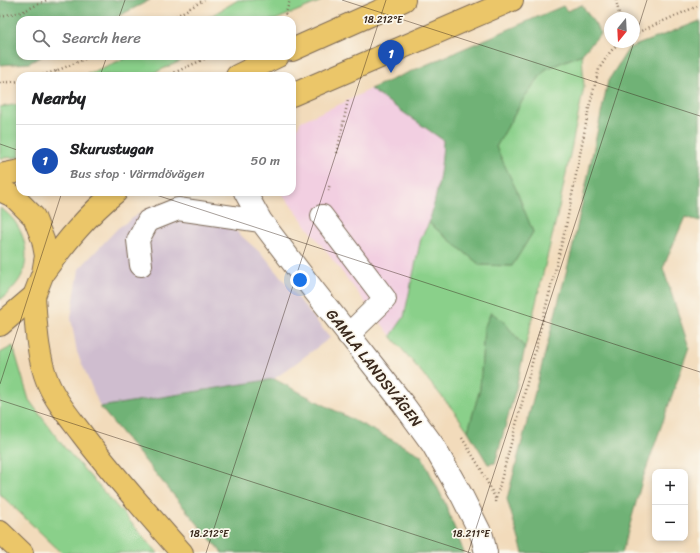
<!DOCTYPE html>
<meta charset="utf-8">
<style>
body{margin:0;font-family:Sriracha,sans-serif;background:#f6f6f6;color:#202124}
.controls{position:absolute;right:12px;bottom:12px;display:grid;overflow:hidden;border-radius:8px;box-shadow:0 2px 6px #0003}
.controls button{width:36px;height:36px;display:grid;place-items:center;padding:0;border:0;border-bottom:1px solid #e0e0e0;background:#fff;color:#202124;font:20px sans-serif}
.compass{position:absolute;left:604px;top:12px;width:36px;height:36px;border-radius:50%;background:#fff;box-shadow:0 2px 6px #0003;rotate:198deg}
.you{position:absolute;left:300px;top:280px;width:14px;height:14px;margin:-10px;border:3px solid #fff;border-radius:50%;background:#1a73e8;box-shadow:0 0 0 6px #1a73e833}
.badge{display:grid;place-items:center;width:26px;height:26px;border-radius:50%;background:#1f6fb2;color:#fff;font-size:13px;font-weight:700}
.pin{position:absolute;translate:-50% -33px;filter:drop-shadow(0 1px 2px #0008)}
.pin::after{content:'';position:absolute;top:21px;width:14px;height:12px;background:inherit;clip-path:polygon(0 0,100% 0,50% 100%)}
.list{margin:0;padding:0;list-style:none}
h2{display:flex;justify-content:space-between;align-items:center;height:52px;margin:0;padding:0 16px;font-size:17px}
h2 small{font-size:13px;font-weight:400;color:#757577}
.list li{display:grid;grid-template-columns:26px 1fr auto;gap:12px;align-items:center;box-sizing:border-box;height:72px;padding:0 16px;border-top:1px solid #e0e0e0}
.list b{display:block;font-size:15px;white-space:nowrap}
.list p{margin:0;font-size:13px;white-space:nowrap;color:#757577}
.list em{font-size:13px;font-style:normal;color:#757577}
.icon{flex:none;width:22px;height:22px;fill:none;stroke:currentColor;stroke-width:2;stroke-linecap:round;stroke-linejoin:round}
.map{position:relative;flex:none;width:700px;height:553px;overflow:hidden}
.search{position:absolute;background:#fff;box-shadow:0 2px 6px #0003;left:16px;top:16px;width:280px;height:44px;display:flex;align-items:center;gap:10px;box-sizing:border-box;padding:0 14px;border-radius:12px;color:#757577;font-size:15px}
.panel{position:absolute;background:#fff;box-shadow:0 2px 6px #0003;left:16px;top:72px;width:280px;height:124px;border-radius:12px}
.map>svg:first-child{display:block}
.built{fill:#f2cfe1}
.industrial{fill:#cfbdcf}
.green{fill:#8ad08a;stroke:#627d54}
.forest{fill:#6fb276;stroke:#556e4a}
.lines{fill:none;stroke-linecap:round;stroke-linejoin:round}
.minor-casing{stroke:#7b6855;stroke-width:24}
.major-casing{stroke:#7b6855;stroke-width:24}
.highway-casing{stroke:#7b6855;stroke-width:24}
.path{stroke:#7b6855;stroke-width:2.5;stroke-dasharray:1 3;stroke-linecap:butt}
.minor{stroke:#fff;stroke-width:22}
.major{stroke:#ebc669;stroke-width:22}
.highway{stroke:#ebc669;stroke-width:22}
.ticks{fill:none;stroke:#3b2a1e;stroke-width:1;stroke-opacity:0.45}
.labels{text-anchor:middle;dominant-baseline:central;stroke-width:3.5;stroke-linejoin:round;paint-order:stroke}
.street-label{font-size:15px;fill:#3b2a1e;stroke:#fbf7ec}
.ticks-label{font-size:10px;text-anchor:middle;fill:#3b2a1e;stroke:#fbf7ec;stroke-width:3.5;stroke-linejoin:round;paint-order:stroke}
</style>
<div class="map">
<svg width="700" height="553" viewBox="0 0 700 553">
<rect width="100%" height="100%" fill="#fbf7ec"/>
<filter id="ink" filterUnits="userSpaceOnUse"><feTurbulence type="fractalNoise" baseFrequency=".025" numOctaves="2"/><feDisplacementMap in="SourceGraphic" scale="8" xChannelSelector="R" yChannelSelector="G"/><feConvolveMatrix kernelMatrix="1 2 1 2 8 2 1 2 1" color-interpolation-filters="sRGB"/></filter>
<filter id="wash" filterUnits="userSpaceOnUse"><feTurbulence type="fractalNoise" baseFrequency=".012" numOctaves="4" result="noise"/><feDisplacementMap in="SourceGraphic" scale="16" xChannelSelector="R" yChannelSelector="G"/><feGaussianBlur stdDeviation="0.9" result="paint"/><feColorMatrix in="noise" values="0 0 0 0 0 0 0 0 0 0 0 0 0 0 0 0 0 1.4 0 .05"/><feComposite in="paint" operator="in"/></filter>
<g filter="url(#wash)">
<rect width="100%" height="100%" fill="#f2dbbb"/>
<!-- built -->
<path class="built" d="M370,89L443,140L442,166L438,192L429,223L421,238L404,317L391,336L283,195V192H292V138L301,121L345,102Z"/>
<!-- industrial -->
<path class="industrial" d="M176,200L209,207L265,257L330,338L274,379L141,456L100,407L77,352L71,318L79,269L118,228L146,209Z"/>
<!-- green -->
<path class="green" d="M238,0H324L275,20H204Z
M582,54L584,87L558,212L525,348L504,322L491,313L484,328L480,389L468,431L454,411L391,336L404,317L421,238L429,223L480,265L512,266L533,232L496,147L525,96L546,69Z
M131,56H192L147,76L85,75Z
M20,104V157L0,158V107Z
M0,208C22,221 33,253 21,277C16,286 8,294 0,300Z
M13,346L29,400L64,447L158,553H62L0,494V353Z"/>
<!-- forest -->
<path class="forest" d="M0,0H150L111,20H20V56H42L29,63L0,65Z
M582,5L601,33L582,54L546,69L525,96L496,147L516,189L533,232L512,266L480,265L429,223C437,195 442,169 443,140L370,89L563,6L567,11Z
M700,21V221L685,217L663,268L689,347L642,481L622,553H523L507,499L573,246L608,81L629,48Z
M491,312L504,322L525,348L516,388L495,463L488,464L468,431L480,389L484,328Z
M274,379L421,455L445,503L464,553H222L100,407Z"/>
</g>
<g filter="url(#ink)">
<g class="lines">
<!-- minor casing -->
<g class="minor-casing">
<path id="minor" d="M245,192L261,221L312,288L398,397L433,445L462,496L482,536L486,553
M322,216L385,299L348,335
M141,265L138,240L148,221L178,209L261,221"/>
</g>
<!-- major casing -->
<g class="major-casing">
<path id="major" d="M292,50L404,0
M237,76L278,56
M292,95L512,0
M0,175L20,171
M0,190L13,196L34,217L43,240L46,256L43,273L34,296L0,325
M43,273C65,243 87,215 116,192"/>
</g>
<!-- highway casing -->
<g class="highway-casing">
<path id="highway" d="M34,296C36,325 37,356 48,383C56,402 70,418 82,434C113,475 148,514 182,553
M0,532L22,553"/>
</g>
<!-- path -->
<path class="path" d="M616,0L620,18
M0,16L22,12L47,0
M169,20L204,0
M280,20L284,18L290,0
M634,34L700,5
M56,71L61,76
M39,76L56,71L92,56
M167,76L211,56
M0,83L20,81
M337,153L348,100
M328,191L330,184
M462,438L481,469L496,500
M495,502L522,403L566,226L589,108L599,69L610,52L620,42"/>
<!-- minor -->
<use href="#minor" class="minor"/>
<!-- major -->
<use href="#major" class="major"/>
<!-- highway -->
<use href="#highway" class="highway"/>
</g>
</g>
<!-- ticks -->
<path class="ticks" d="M342,0L700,116M118,20L125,0M634,41L647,0M100,76L107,56M0,144L20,151M147,192L700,372M0,384L62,192M0,400L471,553M206,553L386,0M468,553L634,42"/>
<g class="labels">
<!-- street labels -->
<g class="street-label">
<text transform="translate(374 368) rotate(52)">GAMLA LANDSVÄGEN</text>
</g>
</g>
<g class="ticks-label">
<text x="383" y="23">18.212°E</text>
<text x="209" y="537">18.212°E</text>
<text x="471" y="537">18.211°E</text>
</g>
</svg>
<div class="controls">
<button>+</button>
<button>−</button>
</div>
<svg class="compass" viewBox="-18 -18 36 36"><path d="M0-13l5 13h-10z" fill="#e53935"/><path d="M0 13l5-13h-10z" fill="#757577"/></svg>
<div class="you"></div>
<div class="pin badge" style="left:391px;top:73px;background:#1a4fb4">1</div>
<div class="search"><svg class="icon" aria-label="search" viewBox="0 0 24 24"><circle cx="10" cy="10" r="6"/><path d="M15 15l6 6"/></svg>Search here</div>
<section class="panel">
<h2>Nearby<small></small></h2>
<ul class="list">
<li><span class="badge" style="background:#1a4fb4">1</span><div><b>Skurustugan</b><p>Bus stop · Värmdövägen</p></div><em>50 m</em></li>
</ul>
</section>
</div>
